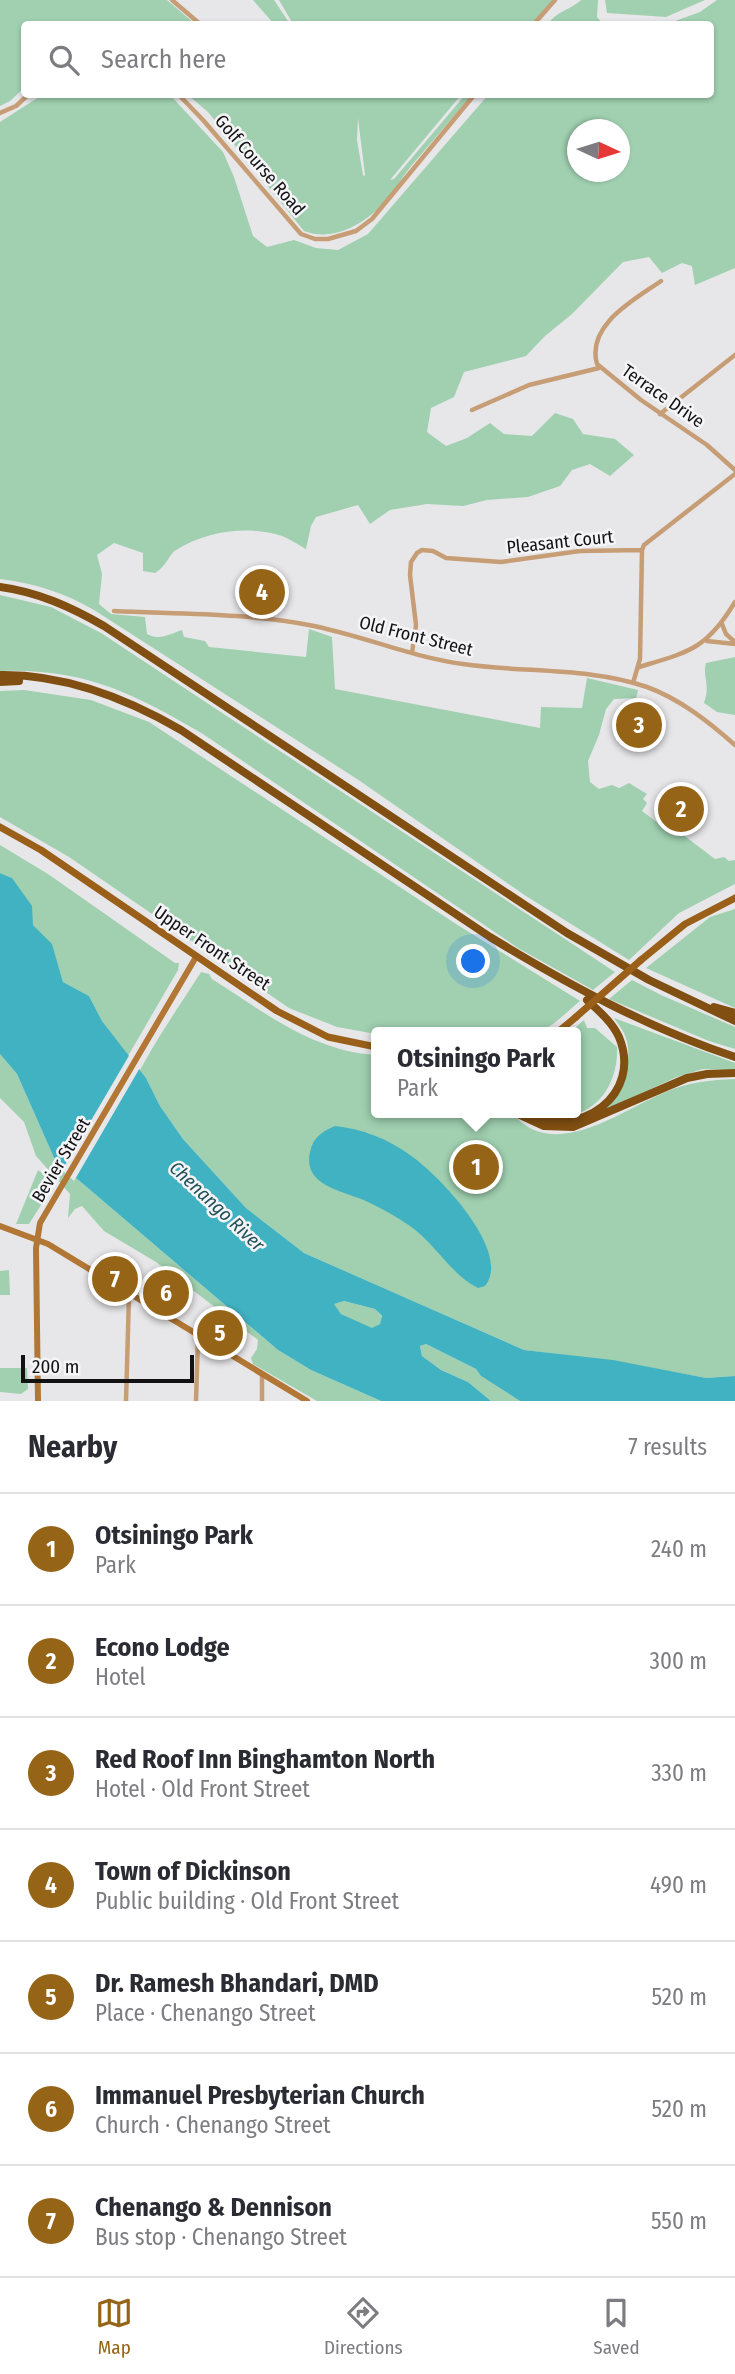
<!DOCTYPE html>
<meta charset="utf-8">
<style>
body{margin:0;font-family:"Fira Sans Condensed",sans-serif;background:#f7f7f7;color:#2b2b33}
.compass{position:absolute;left:567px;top:119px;width:63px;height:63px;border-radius:50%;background:#fff;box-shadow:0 2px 5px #0004;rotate:94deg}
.scale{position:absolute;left:21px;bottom:18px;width:173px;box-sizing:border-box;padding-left:7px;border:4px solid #121213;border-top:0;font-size:19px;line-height:24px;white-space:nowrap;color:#121213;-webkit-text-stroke:5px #f5f4f7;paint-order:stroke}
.you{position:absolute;left:474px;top:962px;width:24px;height:24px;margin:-18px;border:5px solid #fff;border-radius:50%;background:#1a73e8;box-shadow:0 0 0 10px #1a73e833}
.badge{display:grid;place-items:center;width:46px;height:46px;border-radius:50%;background:#966417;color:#fff;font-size:23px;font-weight:700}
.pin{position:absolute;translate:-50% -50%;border:4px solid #fff;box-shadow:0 2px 7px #0006}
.popup{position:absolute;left:371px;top:1027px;width:210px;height:91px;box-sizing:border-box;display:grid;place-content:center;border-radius:7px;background:#fff;filter:drop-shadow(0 2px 5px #0005);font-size:23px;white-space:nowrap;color:#7c7c81}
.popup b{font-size:26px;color:#2b2b33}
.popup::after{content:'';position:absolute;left:50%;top:100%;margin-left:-14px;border:14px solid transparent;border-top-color:#fff}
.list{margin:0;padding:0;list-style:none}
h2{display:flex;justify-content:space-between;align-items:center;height:91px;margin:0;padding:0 28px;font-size:30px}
h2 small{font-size:23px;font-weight:400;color:#7c7c81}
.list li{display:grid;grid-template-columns:46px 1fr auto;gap:21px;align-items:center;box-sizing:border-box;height:112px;padding:0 28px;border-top:2px solid #e1e1e2}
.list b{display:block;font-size:26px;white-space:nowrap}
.list p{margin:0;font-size:23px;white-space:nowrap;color:#7c7c81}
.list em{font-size:23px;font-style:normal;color:#7c7c81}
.icon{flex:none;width:38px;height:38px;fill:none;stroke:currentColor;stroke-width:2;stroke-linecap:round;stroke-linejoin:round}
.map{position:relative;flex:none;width:735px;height:1401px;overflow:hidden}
.search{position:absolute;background:#fff;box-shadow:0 2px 5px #0004;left:21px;right:21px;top:21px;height:77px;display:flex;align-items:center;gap:18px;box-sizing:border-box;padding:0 24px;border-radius:7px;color:#7c7c81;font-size:26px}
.sheet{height:875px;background:#fff}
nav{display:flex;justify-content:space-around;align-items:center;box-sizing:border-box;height:98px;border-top:2px solid #e1e1e2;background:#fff;font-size:19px;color:#7c7c81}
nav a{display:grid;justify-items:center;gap:4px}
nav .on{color:#966417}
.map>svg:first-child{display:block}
.green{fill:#a0d0b0;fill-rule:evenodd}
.water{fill:#41b2c1;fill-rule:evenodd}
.pier{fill:#e7e7ea}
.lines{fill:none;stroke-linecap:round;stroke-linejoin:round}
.street{stroke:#c69d75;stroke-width:4.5}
.secondary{stroke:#b27735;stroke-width:6}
.primary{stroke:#9a6019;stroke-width:7}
.highway{stroke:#804f11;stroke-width:8}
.primary-bridge{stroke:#9a6019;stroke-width:7}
.labels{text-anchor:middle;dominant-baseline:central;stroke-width:5;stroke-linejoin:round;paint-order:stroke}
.street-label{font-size:18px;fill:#121213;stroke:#f5f4f7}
.water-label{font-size:19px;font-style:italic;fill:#215158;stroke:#f5f4f7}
</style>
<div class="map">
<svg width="735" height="1401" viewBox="0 0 735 1401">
<rect width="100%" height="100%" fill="#e7e7ea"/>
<!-- green -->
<path class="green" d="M0,0H167L195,24H24V88L10,101L0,106Z
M253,0H274L290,24H274Z
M279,0H553L532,24H293Z
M581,0H598L597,17L603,24H548C558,10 569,11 581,0Z
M605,0H705L666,17L607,13Z
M717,0H735V268L695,285L692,266L682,263L662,273L649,257L623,262L572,314L545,336L526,356L464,372L454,397L431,408L427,432L446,446L467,438L490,423L504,434L532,436L555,413L573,419L583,434L615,439L634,455L610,476L590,464L572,470L560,486L528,497L487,500L463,506L427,504L390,510L370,524L358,505L316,517L311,526L306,549C299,545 290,539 282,536C248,525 207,531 176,550C169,554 167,566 155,573L143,571V553L114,543L97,555L102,574L99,604L111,614L145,617L147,634C159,641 170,634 182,630L184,637L205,641L209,647L306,657L309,629L332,637L335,689L540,728L541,707L582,708L587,678L638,690L636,698L614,699L606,709L599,735L588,761L590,782L599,789L612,785L619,788L629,783L647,794L643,799L647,803L642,811L674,835L678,831L715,859L724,857L729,861L735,860V884L679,913L629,960L526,896L357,779L94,610C65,593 34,583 0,579V122L42,95H170L223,152L234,177L253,236L267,247L294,240L316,248L338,250L368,234L488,95L710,94V24H636L657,21H675L700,12ZM578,130H620V172H578Z
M283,94L288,98L297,94L461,95L390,180L394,179L465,95H472C452,118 432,142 412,165C401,178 394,193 382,205C362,225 333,242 304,231L208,112L188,95ZM358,118L365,175V176L363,175L357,140Z
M0,595L51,607L101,633L615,972L593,990L518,948L203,734C133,693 84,668 0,671Z
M735,657V715L717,712L704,703C711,684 702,677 706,663Z
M24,690L91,700L149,722L456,924L580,1001C550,1026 545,1039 504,1028L376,1034L337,1027L289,1008L69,857L0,817V691Z
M0,845L48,874L175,963H179L178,970L128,1056L102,1021L89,996L63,982L52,945L33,925L12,878L0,873Z
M735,909V1008L646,968L710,917Z
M201,972L209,974L212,979C264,1012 312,1051 376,1055V1113H512C554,1164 623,1109 666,1092C688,1082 711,1080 735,1079V1376L706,1378L606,1360L524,1350L304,1253L246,1208L183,1139L160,1106L146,1078L140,1070C159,1035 180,1005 201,972Z
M632,980L661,995L735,1027V1049L709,1041L609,999Z
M614,1018L735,1063V1070L703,1069L677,1077L605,1110C620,1090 634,1064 626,1038C624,1031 618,1024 614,1018Z
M584,1020L587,1028H595L617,1047C619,1089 589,1126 545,1113H576V1032H570Z
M0,1054L17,1074L55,1160L278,1350L311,1370L381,1401H317L253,1364L251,1358L257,1349L258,1340L156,1262L104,1231L82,1206L75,1209L68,1218L70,1194L36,1156L24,1122L0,1098Z
M38,1170L55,1183L29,1224H16Z
M9,1270L10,1295H0V1271Z
M344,1301L375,1309L382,1317L380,1324L372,1329L341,1314L333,1304Z
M426,1344L476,1369L481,1376L520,1401H491L468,1382L441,1370L422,1356L420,1346Z
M0,1368H27L28,1389L21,1394L0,1392Z"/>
<!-- water -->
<path class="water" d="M0,873L12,878L32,906L33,925L52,944L63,982L89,996L102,1021L146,1078L160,1106L183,1139L246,1208L304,1253L524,1350L613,1360L706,1378L735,1376V1401H520L481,1376L476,1369L426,1344L420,1346L422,1356L441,1370L468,1382L491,1401H381L311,1370L278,1350L55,1160L17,1074L0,1054ZM344,1301L375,1309L382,1316L380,1324L372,1328L341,1314L334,1304Z
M335,1126C363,1129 388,1139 410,1155C438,1174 513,1252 485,1286L478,1288C450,1274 436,1244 410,1226C397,1217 383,1209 368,1202C345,1191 302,1187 310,1152C313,1137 323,1131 335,1126Z"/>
<!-- pier -->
<path class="pier" d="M130,1054L141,1066L74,1181L62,1170Z"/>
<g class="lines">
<!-- street -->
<path class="street" d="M172,0L200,24
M534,24L555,0
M178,94L203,120L301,234L315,239H328L356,231L372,219L475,94
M0,113L16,106L29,94
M661,281C634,300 586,325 597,364L641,400L707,445L735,470
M472,410L529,385L599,368
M660,414L735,355
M114,611C177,614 248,613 309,625C361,635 411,657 463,664C524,673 588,667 647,687C680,699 709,722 735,745
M722,624L726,634L735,642
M707,641L735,644
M412,653L416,625L410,575L411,562L417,553L422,550L433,551L446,558L501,562L580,551L642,550
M639,667C689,652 707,649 735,602
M633,683L640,659L642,550L644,545L735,474
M126,1401L129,1295
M196,1401L198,1336
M262,1401V1374"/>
<!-- secondary -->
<path class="secondary" d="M0,1226L48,1244L307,1401
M38,1401L36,1248L40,1223L196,957"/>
<!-- primary -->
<path class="primary" d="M0,827L41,850L277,1011L328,1037L376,1047
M641,960L685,924L735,898
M558,1032L576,1017"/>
<!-- highway -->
<path class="highway" d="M0,587C38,592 71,607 104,626L567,933L649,980L735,1021
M0,675C64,674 126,698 181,730L490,937C569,985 648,1028 735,1057
M0,682L19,681
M714,1007L735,1013
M516,1113L544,1126L573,1127L687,1078L707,1074L735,1073
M527,1113C580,1140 643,1095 619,1037C612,1022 599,1011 587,1000"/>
<!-- primary-bridge -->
<path class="primary-bridge" d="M576,1017L641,960"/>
</g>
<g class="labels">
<!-- street labels -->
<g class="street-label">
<text transform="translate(260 165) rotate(49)">Golf Course Road</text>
<text transform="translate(663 396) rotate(35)">Terrace Drive</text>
<text transform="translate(560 542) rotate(-6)">Pleasant Court</text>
<text transform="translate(416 636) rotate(14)">Old Front Street</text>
<text transform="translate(212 948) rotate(34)">Upper Front Street</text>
<text transform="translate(61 1160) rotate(-59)">Bevier Street</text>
</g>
<!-- water labels -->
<g class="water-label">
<text transform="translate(217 1206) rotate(43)">Chenango River</text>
</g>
</g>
</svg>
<svg class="compass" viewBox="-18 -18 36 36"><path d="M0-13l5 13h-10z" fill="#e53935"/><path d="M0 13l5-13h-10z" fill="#7c7c81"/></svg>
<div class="scale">200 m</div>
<div class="you"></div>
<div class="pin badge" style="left:476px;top:1167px">1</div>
<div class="popup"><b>Otsiningo Park</b>Park</div>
<div class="pin badge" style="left:681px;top:809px">2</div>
<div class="pin badge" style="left:639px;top:725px">3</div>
<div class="pin badge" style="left:262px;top:592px">4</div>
<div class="pin badge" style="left:220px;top:1333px">5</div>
<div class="pin badge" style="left:166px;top:1293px">6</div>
<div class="pin badge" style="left:115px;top:1279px">7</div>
<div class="search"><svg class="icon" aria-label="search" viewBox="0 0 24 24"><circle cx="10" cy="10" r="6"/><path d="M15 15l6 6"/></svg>Search here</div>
</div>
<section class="sheet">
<h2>Nearby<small>7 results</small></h2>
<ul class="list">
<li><span class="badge">1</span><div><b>Otsiningo Park</b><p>Park</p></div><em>240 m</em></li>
<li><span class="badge">2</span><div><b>Econo Lodge</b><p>Hotel</p></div><em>300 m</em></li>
<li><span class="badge">3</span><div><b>Red Roof Inn Binghamton North</b><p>Hotel · Old Front Street</p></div><em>330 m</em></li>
<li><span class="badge">4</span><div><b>Town of Dickinson</b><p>Public building · Old Front Street</p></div><em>490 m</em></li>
<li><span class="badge">5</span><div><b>Dr. Ramesh Bhandari, DMD</b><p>Place · Chenango Street</p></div><em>520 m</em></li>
<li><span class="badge">6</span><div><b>Immanuel Presbyterian Church</b><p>Church · Chenango Street</p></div><em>520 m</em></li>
<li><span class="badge">7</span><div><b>Chenango &amp; Dennison</b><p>Bus stop · Chenango Street</p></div><em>550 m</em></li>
</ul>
</section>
<nav>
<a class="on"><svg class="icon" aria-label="map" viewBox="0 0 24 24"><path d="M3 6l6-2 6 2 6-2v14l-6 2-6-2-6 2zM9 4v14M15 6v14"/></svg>Map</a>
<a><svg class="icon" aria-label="directions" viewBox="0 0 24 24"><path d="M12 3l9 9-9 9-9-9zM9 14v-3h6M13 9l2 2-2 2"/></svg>Directions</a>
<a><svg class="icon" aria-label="saved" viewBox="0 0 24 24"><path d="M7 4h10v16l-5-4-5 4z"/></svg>Saved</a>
</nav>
